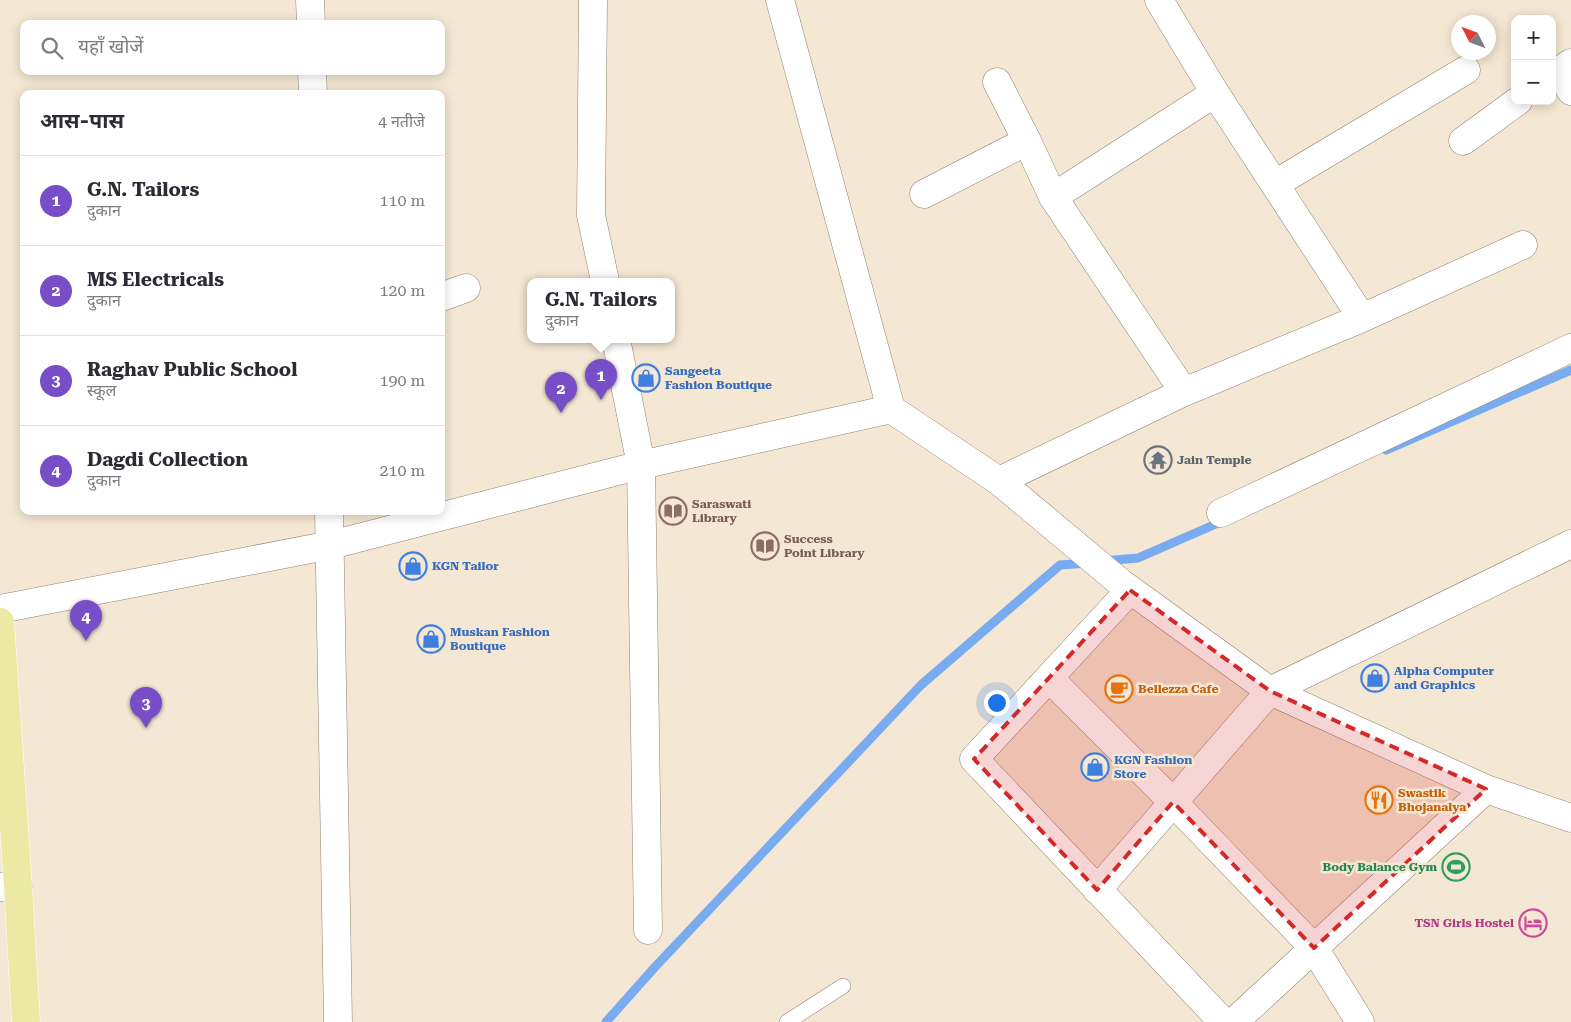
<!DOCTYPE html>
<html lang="hi">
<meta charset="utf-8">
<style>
body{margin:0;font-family:"Roboto Serif","Noto Sans Devanagari",serif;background:#f2f2f3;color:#2b2b33}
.controls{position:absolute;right:15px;top:15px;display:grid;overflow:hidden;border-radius:10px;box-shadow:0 2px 12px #0003}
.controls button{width:45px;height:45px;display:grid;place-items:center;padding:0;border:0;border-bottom:1px solid #e1e1e2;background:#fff;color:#2b2b33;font:25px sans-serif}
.compass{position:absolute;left:1451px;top:15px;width:45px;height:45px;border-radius:50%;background:#fff;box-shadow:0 2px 12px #0003;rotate:312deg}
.you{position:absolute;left:996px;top:702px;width:18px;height:18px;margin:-12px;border:4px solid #fff;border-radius:50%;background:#1a73e8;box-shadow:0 0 0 8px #1a73e833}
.badge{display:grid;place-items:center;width:32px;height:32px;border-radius:50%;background:#774ec7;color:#fff;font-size:16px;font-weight:700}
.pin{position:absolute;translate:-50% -41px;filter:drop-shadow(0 1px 2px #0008)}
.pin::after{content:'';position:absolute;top:26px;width:18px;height:15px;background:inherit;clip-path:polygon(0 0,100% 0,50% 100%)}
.popup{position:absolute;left:527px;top:278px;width:148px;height:65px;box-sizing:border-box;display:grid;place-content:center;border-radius:10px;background:#fff;filter:drop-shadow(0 1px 4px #0005);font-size:16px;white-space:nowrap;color:#7c7c81}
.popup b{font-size:19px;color:#2b2b33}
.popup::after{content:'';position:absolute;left:50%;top:100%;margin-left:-10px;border:10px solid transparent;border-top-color:#fff}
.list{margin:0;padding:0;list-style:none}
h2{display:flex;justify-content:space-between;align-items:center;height:65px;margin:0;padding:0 20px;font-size:21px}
h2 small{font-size:16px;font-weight:400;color:#7c7c81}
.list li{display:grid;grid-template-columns:32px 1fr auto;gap:15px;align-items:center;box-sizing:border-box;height:90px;padding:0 20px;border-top:1px solid #e1e1e2}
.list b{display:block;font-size:19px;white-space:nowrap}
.list p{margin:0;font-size:16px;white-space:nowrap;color:#7c7c81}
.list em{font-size:16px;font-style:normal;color:#7c7c81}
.icon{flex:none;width:28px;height:28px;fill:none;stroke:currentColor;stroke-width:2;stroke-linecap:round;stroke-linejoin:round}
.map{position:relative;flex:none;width:1571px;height:1022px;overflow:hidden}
.search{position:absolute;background:#fff;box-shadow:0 2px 12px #0003;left:20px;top:20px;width:425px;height:55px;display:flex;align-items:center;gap:12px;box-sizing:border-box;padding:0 18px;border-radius:10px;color:#7c7c81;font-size:19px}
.panel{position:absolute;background:#fff;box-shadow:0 2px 12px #0003;left:20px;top:90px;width:425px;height:425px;border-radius:10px}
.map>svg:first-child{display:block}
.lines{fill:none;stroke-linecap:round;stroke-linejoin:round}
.stream{stroke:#79abf1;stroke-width:9}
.service-casing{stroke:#8f8371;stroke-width:16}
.minor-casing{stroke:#8f8371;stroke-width:29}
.primary-casing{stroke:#fff;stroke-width:29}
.service{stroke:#fff;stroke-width:15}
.minor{stroke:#fff;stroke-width:28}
.primary{stroke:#ebe9a3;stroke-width:28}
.marked{fill:#d62828;fill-opacity:0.2;stroke:#d62828;stroke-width:4;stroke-dasharray:10 6;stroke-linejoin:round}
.labels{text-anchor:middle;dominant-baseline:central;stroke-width:5;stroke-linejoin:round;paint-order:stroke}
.shop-label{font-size:12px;font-weight:bold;fill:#366cbe;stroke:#f4e7d3;text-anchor:start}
.worship-label{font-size:12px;font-weight:bold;fill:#5b616d;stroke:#f4e7d3;text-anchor:start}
.education-label{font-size:12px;font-weight:bold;fill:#785e54;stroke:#f4e7d3;text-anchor:start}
.food-label{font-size:12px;font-weight:bold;fill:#c56008;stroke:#f4e7d3;text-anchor:start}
.leisure-label{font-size:12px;font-weight:bold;fill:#27864d;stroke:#f4e7d3;text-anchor:end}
.hotel-label{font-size:12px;font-weight:bold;fill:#b23c85;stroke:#f4e7d3;text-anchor:end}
</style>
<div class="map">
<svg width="1571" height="1022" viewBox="0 0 1571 1022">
<rect width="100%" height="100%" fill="#f4e7d3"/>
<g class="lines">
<!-- stream -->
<path class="stream" d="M1386,450L1571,370
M1103,561L1138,558L1225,520
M606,1022L655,967L921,685L1060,565L1088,563"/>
<!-- service casing -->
<g class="service-casing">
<path id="service" d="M787,1022L843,986"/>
</g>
<!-- minor casing -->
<g class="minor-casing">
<path id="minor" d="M310,0L311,24
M593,0L591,215L605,281
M780,0L891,409L999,481L1121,583L1270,691L1486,789L1571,818
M1159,0L1215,93L1362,318
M312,71L313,94
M1560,71L1571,91
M1552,76L1571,63
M997,82L1027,141L1053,197
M1463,141L1518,101
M1275,184L1466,70
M924,194L1027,141
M441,297L466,288
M616,339L641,465L648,930
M1184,392L1053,197L1215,93
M999,481L1184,392L1362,318L1523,245
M329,511L338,1022
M1221,513L1571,348
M1130,590L974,759L1223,1022
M0,609L331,545L641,465L891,409
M1049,678L1173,802L1314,948L1360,1022
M0,887L18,886
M1097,890L1270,691L1571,544
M1234,1022L1486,789"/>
</g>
<!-- primary casing -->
<g class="primary-casing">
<path id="primary" d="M0,622L18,886L26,1022"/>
</g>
<!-- service -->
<use href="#service" class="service"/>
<!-- minor -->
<use href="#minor" class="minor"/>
<!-- primary -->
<use href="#primary" class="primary"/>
</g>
<!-- marked area -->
<path class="marked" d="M1130,590L1270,691L1486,789L1314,948L1173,802L1097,890L974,759Z"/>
<!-- icons -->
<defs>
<g id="shop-ring" transform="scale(1.4375)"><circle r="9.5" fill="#f4e7d3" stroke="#3f7fe0" stroke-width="1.5"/><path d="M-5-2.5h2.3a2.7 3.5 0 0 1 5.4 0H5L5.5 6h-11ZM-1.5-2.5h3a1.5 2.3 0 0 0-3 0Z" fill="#3f7fe0"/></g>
<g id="temple-ring" transform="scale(1.4375)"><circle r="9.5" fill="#f4e7d3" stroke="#6b7280" stroke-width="1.5"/><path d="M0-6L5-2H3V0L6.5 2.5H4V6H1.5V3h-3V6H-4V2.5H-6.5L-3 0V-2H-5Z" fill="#6b7280"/></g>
<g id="library-ring" transform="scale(1.4375)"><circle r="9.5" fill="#f4e7d3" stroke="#8d6e63" stroke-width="1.5"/><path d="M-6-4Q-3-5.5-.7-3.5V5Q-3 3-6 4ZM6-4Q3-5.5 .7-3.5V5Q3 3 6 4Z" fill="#8d6e63"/></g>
<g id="cafe-ring" transform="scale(1.4375)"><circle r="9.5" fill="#f4e7d3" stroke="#e8710a" stroke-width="1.5"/><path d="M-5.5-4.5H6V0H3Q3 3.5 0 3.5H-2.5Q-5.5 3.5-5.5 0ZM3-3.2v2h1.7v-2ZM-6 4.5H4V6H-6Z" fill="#e8710a"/></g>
<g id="restaurant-ring" transform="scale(1.4375)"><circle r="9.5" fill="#f4e7d3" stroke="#e8710a" stroke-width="1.5"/><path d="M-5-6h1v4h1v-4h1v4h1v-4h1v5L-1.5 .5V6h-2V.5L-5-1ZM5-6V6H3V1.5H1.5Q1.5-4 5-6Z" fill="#e8710a"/></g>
<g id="stadium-ring" transform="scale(1.4375)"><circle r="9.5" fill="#f4e7d3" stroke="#2e9e5b" stroke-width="1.5"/><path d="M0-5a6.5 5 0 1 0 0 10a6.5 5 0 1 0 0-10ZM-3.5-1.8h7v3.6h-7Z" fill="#2e9e5b"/></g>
<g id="hotel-ring" transform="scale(1.4375)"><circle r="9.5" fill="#f4e7d3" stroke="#d1479c" stroke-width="1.5"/><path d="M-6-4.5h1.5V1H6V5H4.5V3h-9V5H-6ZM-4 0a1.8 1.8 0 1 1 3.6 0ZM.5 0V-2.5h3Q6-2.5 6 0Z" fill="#d1479c"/></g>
</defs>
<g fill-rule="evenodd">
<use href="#shop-ring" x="646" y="378"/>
<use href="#temple-ring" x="1158" y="460"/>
<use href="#library-ring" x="673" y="511"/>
<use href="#library-ring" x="765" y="546"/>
<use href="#shop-ring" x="413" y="566"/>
<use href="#shop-ring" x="431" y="639"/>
<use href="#shop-ring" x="1375" y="678"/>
<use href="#cafe-ring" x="1119" y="689"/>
<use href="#shop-ring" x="1095" y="767"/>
<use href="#restaurant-ring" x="1379" y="800"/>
<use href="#stadium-ring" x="1456" y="867"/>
<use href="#hotel-ring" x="1533" y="923"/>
</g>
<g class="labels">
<!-- shop labels -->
<g class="shop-label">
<text x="665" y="371">Sangeeta<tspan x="665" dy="14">Fashion Boutique</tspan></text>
<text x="432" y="566">KGN Tailor</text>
<text x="450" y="632">Muskan Fashion<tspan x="450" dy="14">Boutique</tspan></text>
<text x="1394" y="671">Alpha Computer<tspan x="1394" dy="14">and Graphics</tspan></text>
<text x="1114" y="760">KGN Fashion<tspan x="1114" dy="14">Store</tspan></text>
</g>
<!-- worship labels -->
<g class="worship-label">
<text x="1177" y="460">Jain Temple</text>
</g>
<!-- education labels -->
<g class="education-label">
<text x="692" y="504">Saraswati<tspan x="692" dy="14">Library</tspan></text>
<text x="784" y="539">Success<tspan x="784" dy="14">Point Library</tspan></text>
</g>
<!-- food labels -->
<g class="food-label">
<text x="1138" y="689">Bellezza Cafe</text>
<text x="1398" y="793">Swastik<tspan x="1398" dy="14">Bhojanalya</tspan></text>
</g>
<!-- leisure labels -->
<g class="leisure-label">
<text x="1437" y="867">Body Balance Gym</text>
</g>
<!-- hotel labels -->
<g class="hotel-label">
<text x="1514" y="923">TSN Girls Hostel</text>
</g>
</g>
</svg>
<div class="controls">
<button>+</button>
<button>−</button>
</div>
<svg class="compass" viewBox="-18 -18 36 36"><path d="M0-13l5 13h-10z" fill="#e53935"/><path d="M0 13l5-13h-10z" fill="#7c7c81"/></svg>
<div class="you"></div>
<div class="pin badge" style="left:601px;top:400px">1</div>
<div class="popup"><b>G.N. Tailors</b>दुकान</div>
<div class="pin badge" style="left:561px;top:413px">2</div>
<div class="pin badge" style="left:146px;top:728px">3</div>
<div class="pin badge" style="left:86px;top:641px">4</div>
<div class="search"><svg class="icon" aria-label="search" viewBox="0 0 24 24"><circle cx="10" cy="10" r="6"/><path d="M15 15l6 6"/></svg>यहाँ खोजें</div>
<section class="panel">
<h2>आस-पास<small>4 नतीजे</small></h2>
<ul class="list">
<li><span class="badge">1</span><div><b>G.N. Tailors</b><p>दुकान</p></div><em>110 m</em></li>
<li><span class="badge">2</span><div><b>MS Electricals</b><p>दुकान</p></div><em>120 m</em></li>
<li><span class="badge">3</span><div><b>Raghav Public School</b><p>स्कूल</p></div><em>190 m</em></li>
<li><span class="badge">4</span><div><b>Dagdi Collection</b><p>दुकान</p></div><em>210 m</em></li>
</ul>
</section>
</div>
